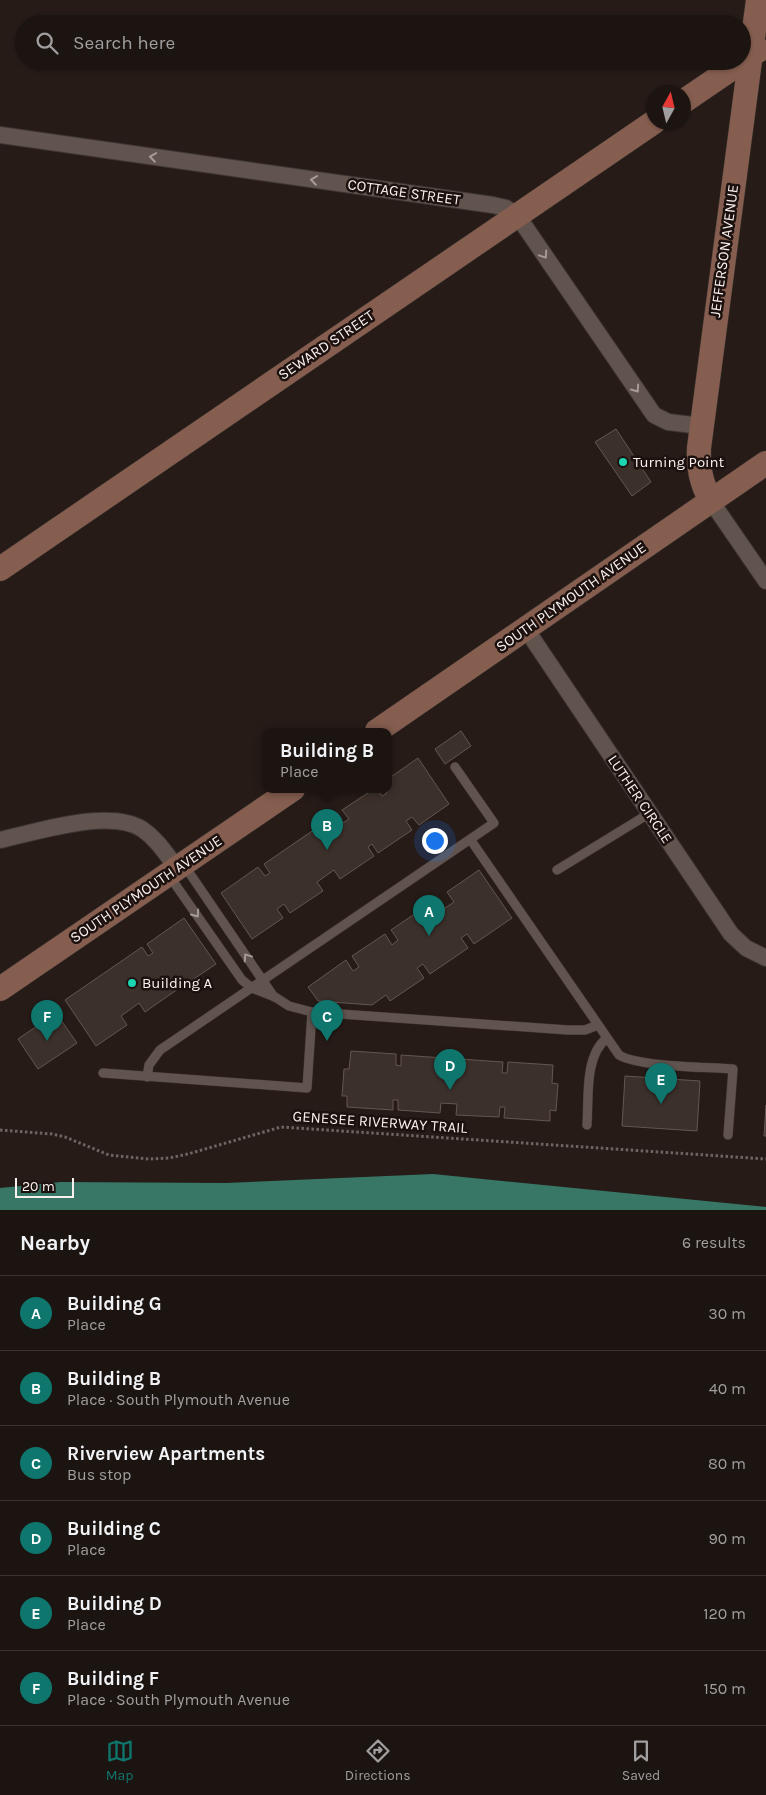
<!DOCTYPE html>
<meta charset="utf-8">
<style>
body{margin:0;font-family:Karla,sans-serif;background:#29211f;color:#f1f3f6}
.compass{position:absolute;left:646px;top:85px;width:45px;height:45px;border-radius:50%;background:#1c1411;box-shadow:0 1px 4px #0004;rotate:8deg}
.scale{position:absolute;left:15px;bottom:12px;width:59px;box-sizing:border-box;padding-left:5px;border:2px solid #f9f1ee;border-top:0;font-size:14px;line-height:18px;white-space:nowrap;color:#f9f1ee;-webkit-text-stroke:4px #1c110e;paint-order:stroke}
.you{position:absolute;left:434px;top:840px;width:18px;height:18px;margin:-12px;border:4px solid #fff;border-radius:50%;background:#1a73e8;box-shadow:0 0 0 8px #1a73e833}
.badge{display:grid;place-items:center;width:32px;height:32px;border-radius:50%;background:#0f766e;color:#fff;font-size:16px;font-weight:700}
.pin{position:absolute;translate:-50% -41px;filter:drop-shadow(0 1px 2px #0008)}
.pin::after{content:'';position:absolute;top:26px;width:18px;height:15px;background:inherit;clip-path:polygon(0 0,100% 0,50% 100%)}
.popup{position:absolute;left:262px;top:728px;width:130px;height:65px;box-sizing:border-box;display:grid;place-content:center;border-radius:10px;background:#1c1411;filter:drop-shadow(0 1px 4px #0005);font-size:16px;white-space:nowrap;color:#a09e9f}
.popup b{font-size:19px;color:#f1f3f6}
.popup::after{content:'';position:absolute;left:50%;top:100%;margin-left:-10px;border:10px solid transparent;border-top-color:#1c1411}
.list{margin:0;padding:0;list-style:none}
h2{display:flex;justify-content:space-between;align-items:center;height:65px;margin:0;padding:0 20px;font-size:21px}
h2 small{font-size:16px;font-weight:400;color:#a09e9f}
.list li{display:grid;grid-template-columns:32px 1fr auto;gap:15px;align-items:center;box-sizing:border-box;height:75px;padding:0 20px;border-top:1px solid #3a3331}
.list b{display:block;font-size:19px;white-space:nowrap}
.list p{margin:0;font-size:16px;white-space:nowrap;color:#a09e9f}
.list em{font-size:16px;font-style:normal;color:#a09e9f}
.icon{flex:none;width:28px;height:28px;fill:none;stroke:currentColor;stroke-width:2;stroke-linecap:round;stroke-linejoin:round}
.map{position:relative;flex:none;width:766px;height:1210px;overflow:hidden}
.search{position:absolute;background:#1c1411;box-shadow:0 1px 4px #0004;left:15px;right:15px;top:15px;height:55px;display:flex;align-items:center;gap:12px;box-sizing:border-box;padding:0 18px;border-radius:28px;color:#a09e9f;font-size:19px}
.sheet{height:515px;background:#1c1411}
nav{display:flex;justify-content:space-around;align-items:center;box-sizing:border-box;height:70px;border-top:1px solid #3a3331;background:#1c1411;font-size:14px;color:#a09e9f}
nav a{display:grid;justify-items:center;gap:2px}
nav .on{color:#0f766e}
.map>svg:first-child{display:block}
.water{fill:#387666}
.building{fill:#3c302b;stroke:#645752}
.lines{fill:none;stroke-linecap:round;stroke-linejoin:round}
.lane-casing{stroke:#3d3532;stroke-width:10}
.street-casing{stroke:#3d3532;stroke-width:18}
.secondary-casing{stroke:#3d3532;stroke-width:25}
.path{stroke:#6e6461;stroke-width:3;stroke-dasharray:2.5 2.5;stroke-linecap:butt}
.lane{stroke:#61544f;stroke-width:9}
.street{stroke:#61544f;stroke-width:16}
.secondary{stroke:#855e4f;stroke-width:24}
.oneway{stroke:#a59b97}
.poi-dot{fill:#1cd5b1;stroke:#1c110e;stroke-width:2}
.labels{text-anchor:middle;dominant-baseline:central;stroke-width:5;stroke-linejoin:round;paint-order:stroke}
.street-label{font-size:15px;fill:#f9f1ee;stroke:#1c110e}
.poi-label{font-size:15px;fill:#f9f1ee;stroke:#1c110e;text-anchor:start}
</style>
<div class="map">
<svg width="766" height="1210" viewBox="0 0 766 1210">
<rect width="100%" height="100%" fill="#261b17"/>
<!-- water -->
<path class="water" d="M433,1174L766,1207V1210H0V1188L61,1182L225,1183Z"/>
<!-- building -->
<path class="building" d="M616,429L651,482L632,496L595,442Z
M461,731L471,746L445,764L435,749Z
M418,758L449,804L419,825L412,817L406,821L412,830L378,853L372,844L368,847L374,856L340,879L334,870L317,882L323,891L290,913L284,904L277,909L283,918L252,939L221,893L258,867L265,876L270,873L264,864L337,814L343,823L349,819L342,810L374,789H377L382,796L387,793L384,789H388V779Z
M479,870L512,918L474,944L467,934L461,938L468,948L430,974L423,964L417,968L424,978L390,1001L386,995L372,1005L318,1001L308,987L346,960L353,971L359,967L352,956L385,934L392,945L398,940L391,930L429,904L436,914L454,902L447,892Z
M184,918L216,964L185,985L179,976L172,981L178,989L145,1012L139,1003L121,1016L127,1025L96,1046L65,1000L142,947L148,956L153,953L147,944Z
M56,1013L77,1043L38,1069L18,1039Z
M351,1051L396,1054V1065L401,1066V1055L444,1058L443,1068L459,1069L460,1059L503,1062L502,1073H507L508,1062L553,1065L552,1083L558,1084L556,1111L550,1110V1121L504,1118L505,1107H500L499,1117L456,1115L457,1104L441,1103L440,1113L398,1110V1100H393V1110L347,1107V1096H342L344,1069H349Z
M625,1076L700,1081L697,1131L622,1126Z
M766,1105V1136H764Z"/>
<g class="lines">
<!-- lane casing -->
<g class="lane-casing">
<path id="lane" d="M470,839L619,1055C639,1067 707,1067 733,1069L728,1135
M184,865L274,997
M557,870L650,813
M168,874L242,980L252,988L275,997L289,1006L312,1012L568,1030H585L598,1025
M103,1073L307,1088L312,1012
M147,1077L149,1065L160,1050L494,823L455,767
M587,1125C589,1098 584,1056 607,1038"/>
</g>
<!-- street casing -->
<g class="street-casing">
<path id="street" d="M0,135L493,205L506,208L517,215L654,415L668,422L701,426
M711,501L766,581
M526,629L731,934L746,948L766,958
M0,840C37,832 109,808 142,829C157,839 166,854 177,868"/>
</g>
<!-- secondary casing -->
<g class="secondary-casing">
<path id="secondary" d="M684,101L759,50
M711,501C701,483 698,468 699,448L758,0
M0,569L654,122
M377,731L766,463
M0,989L293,789"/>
</g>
<!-- path -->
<path class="path" d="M0,1130L52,1134L65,1137L109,1155L149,1159L169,1158L188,1154L281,1127L766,1159"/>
<!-- lane -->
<use href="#lane" class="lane"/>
<!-- street -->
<use href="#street" class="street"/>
<!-- secondary -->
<use href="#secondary" class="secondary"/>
</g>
<!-- one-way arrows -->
<defs><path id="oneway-chevron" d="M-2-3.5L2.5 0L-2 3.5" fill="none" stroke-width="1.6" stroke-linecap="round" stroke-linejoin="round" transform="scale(1.25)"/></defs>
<g class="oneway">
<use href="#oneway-chevron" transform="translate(153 157) rotate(-172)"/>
<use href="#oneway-chevron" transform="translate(314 180) rotate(-172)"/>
<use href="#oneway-chevron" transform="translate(544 255) rotate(56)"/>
<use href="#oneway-chevron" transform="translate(636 389) rotate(55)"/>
<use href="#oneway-chevron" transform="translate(196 914) rotate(55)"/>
<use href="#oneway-chevron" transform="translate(247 957) rotate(-124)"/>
</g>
<!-- markers -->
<g class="poi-dot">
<circle cx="623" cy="462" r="5"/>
<circle cx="132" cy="983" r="5"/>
</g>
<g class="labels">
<!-- street labels -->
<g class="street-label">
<text transform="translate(404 192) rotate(8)">COTTAGE STREET</text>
<text transform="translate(724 251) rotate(-82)">JEFFERSON AVENUE</text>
<text transform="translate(326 345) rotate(-34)">SEWARD STREET</text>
<text transform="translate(571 597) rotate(-35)">SOUTH PLYMOUTH AVENUE</text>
<text transform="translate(640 799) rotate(56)">LUTHER CIRCLE</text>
<text transform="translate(146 889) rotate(-34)">SOUTH PLYMOUTH AVENUE</text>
<text transform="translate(380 1122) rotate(4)">GENESEE RIVERWAY TRAIL</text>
</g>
<!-- poi labels -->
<g class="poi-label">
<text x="633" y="462">Turning Point</text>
<text x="142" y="983">Building A</text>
</g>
</g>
</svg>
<svg class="compass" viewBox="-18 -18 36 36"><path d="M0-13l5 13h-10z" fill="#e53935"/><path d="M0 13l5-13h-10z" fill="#a09e9f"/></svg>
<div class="scale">20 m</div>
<div class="you"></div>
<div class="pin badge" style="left:429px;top:936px">A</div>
<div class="pin badge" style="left:327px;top:850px">B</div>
<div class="popup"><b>Building B</b>Place</div>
<div class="pin badge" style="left:327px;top:1041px">C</div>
<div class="pin badge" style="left:450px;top:1090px">D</div>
<div class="pin badge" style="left:661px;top:1104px">E</div>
<div class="pin badge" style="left:47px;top:1041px">F</div>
<div class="search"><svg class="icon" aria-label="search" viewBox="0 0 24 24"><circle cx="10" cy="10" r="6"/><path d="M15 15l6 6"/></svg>Search here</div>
</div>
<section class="sheet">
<h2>Nearby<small>6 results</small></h2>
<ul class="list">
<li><span class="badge">A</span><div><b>Building G</b><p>Place</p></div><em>30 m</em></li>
<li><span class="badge">B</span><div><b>Building B</b><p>Place · South Plymouth Avenue</p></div><em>40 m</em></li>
<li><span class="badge">C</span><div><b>Riverview Apartments</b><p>Bus stop</p></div><em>80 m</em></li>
<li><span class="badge">D</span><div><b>Building C</b><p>Place</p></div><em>90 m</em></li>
<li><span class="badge">E</span><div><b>Building D</b><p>Place</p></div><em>120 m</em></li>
<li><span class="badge">F</span><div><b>Building F</b><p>Place · South Plymouth Avenue</p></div><em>150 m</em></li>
</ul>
</section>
<nav>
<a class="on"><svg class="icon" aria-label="map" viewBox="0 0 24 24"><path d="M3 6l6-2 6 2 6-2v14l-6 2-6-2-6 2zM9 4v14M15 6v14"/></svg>Map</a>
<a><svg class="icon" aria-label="directions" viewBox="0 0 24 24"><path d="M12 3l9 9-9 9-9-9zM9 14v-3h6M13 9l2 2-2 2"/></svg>Directions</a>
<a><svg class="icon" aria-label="saved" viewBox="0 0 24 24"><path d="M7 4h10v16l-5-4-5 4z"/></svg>Saved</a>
</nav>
